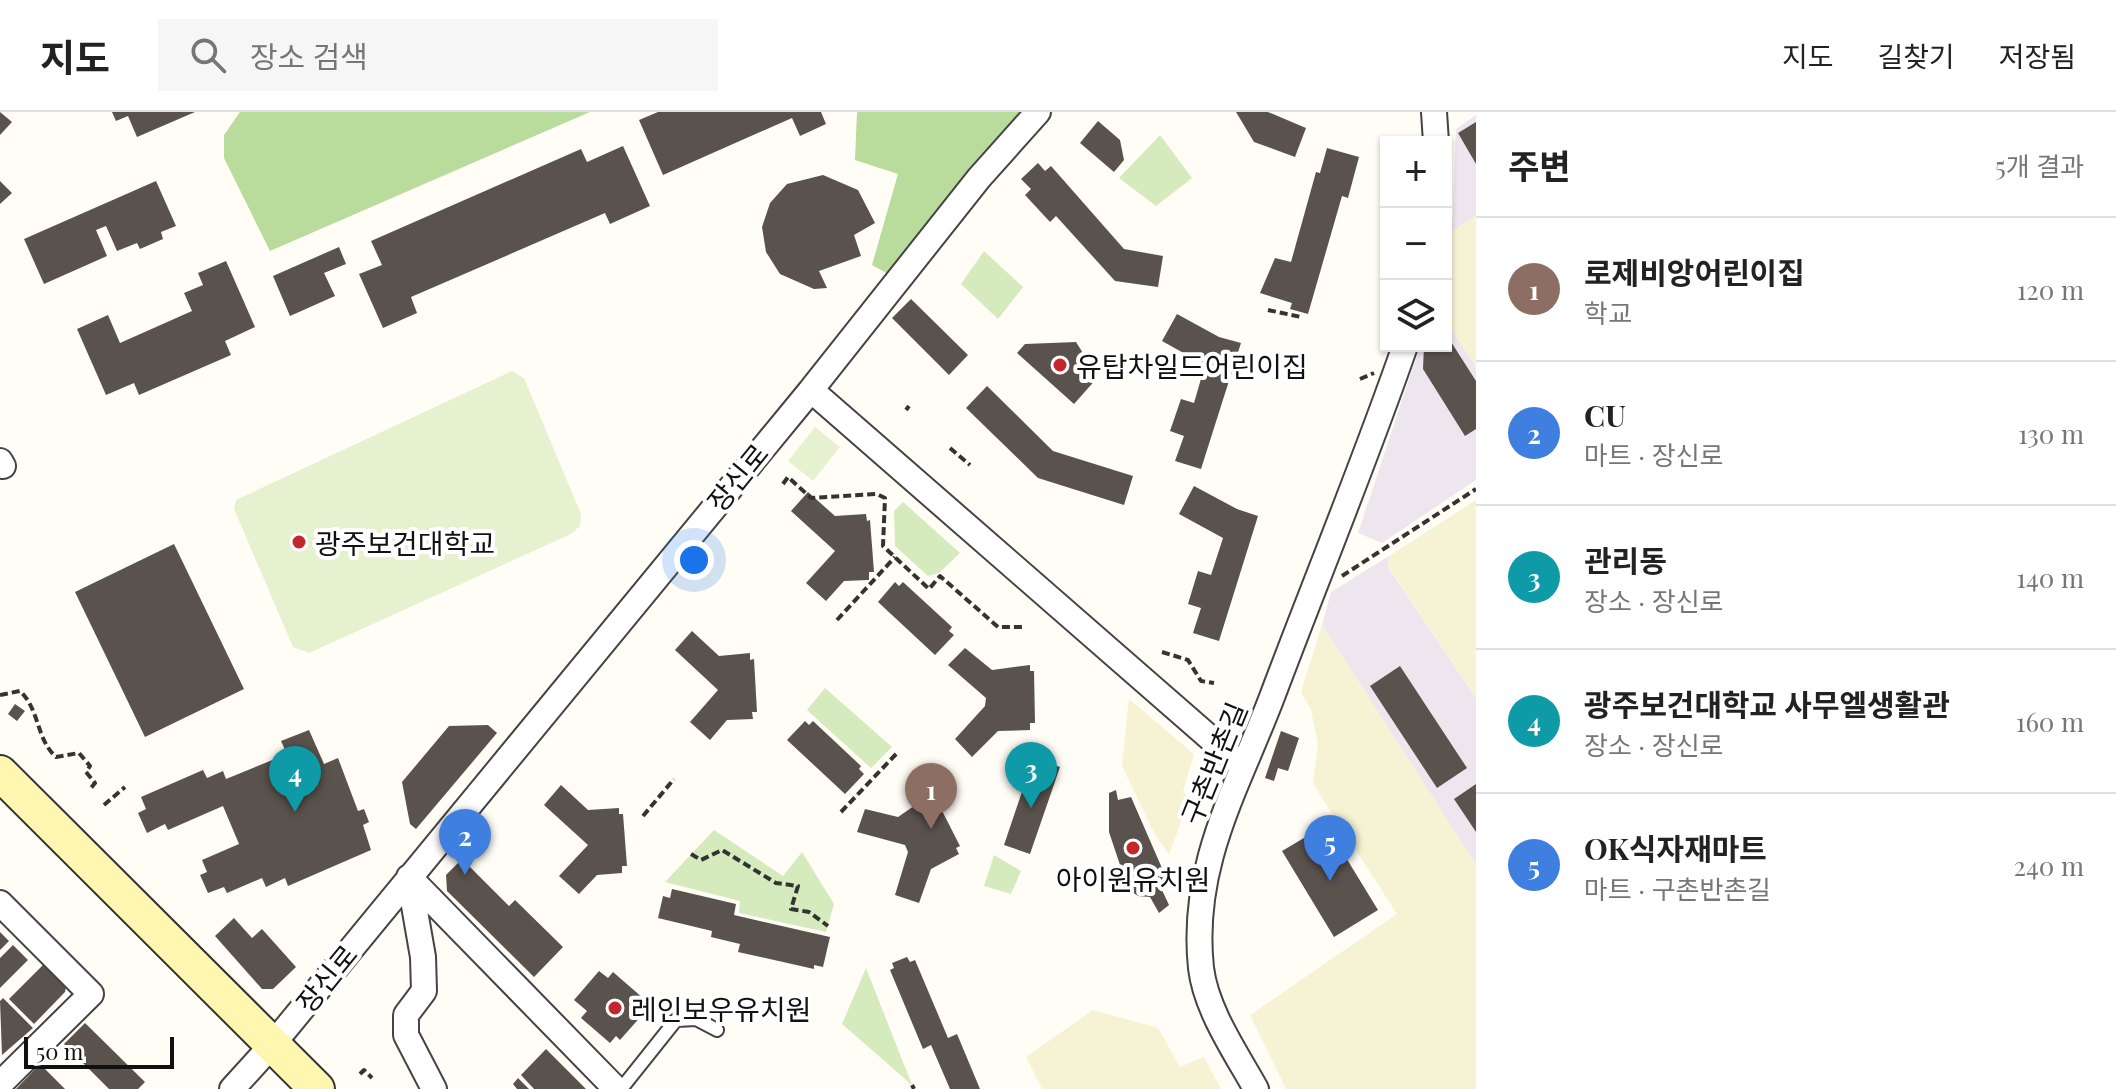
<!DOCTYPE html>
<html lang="ko">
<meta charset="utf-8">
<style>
body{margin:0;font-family:"Playfair Display","Noto Sans KR",serif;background:#f6f6f6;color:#222}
.controls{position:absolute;right:24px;top:24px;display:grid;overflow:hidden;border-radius:0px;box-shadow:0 2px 6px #0004}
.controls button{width:72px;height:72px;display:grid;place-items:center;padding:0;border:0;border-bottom:2px solid #e0e0e0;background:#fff;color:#222;font:40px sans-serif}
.scale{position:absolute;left:24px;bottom:20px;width:150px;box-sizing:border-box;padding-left:8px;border:4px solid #111;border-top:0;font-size:22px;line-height:28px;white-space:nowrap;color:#111;-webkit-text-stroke:6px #fff;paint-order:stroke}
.you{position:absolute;left:694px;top:448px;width:28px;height:28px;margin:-20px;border:6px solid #fff;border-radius:50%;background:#1a73e8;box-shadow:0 0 0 12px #1a73e833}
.badge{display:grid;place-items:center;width:52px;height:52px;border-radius:50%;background:#111827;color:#fff;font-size:26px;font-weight:700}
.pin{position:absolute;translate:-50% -66px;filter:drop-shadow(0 2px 4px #0008)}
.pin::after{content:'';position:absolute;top:42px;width:28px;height:24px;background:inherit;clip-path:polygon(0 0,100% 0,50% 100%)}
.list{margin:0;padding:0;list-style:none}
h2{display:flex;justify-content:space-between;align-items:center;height:104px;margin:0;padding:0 32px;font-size:34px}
h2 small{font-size:26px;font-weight:400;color:#767676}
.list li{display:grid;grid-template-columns:52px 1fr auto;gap:24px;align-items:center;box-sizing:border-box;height:144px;padding:0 32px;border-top:2px solid #e0e0e0}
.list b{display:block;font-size:30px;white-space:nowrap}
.list p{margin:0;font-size:26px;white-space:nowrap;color:#767676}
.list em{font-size:26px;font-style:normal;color:#767676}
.icon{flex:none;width:44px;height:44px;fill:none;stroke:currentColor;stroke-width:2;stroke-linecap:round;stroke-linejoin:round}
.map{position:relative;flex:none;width:1476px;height:977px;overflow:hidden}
header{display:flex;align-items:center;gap:48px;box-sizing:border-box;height:112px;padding:0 40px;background:#fff;border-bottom:2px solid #e0e0e0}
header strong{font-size:38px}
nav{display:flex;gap:44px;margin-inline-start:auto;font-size:28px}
.search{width:560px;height:72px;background:#f6f6f6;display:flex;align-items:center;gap:20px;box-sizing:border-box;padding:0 28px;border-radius:0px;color:#767676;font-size:30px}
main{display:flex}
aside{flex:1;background:#fff}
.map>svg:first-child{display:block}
.industrial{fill:#eee6ef}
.farmland{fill:#f6f3d4}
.green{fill:#d5ebbd}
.forest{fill:#b9dc9c}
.pitch{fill:#e6f2cf}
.building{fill:#5a524d}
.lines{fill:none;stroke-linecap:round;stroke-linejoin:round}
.lane-casing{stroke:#444;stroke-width:16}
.street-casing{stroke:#444;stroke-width:28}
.secondary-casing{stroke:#333;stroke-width:38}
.path{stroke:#333;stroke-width:4;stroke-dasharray:8 4;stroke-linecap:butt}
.lane{stroke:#fff;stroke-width:12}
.street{stroke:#fff;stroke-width:24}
.secondary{stroke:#fff6b0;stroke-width:34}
.poi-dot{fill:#c4262e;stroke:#fff;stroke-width:3}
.labels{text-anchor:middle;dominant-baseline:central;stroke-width:8;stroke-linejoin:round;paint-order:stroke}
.poi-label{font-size:28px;fill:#111;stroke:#fff;text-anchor:start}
.street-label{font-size:28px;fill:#111;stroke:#fff}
</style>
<header>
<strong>지도</strong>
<div class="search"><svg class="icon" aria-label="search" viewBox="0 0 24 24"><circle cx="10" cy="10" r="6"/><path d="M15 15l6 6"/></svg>장소 검색</div>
<nav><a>지도</a><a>길찾기</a><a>저장됨</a></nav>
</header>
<main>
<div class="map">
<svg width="1476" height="977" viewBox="0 0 1476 977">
<rect width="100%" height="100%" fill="#fffdf5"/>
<!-- industrial -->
<path class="industrial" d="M1476,3V104L1452,120L1456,17Z
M1446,209L1476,254V368L1382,431L1358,421L1420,234H1446Z
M1389,444L1388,455L1476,586V753L1322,513L1331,480Z"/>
<!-- farmland -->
<path class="farmland" d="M1476,104V254L1446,209V158L1452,120Z
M1476,388V586L1388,454L1389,444Z
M1322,513L1476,753V977H1286L1250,903L1397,802L1313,672L1318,632L1311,598L1301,580Z
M1129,587L1194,642L1183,680L1190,685L1169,743L1154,721L1122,654Z
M1093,898L1158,916L1180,955L1204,945L1221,977H1042L1026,945Z"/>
<!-- green -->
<path class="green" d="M1160,23L1192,66L1156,94L1119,66Z
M984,139L1023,175L998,207L961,172Z
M903,390L960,441L939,461L928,464L895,434L894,399Z
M825,576L892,635L871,656L807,598Z
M714,718L783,764L802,740L834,792L826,820L739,801L740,789L665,770Z
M994,743L1021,759L1011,782L984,774Z
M866,856L912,973L842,912Z"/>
<!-- forest -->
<path class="forest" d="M240,0H590L270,139L224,46V23Z
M857,0H1022L888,162L872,153L898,62L855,48Z"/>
<!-- pitch -->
<path class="pitch" d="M512,259L524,266L581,402L580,414L571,422L309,541L293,535L234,397L236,388Z
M815,315L840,335L813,369L788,349Z"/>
<!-- building -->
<path class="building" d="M0,0L12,10L0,23Z
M112,0H195L137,25L128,4L116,9Z
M658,0H821L826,12L800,24L792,6L663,63L639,8Z
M1236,0H1268L1306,16L1295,45L1254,30Z
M1098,9L1120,28L1124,48L1114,60L1080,31Z
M1476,10V52L1458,21Z
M623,34L650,94L610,112L605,101L411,185L417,201L383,216L359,162L382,153L371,129L581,37L587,50Z
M1327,36L1359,45L1348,86L1342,84L1308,202L1290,197L1292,191L1260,181L1275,146L1291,150L1316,60L1320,61Z
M1038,51L1045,59L1051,54L1124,137L1163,144L1158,175L1115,169L1056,104L1050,110L1025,83L1031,77L1021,67Z
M823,63L858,78L875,111L854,123L861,144L819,159L827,176L814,177L780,162L766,140L762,115L770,91L787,72Z
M0,69L12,81L0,92Z
M156,69L176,114L161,120L163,127L140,137L137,131L117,139L106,114L96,118L107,144L44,172L24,127Z
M339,135L346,152L324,161L335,184L290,204L273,164Z
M226,149L255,215L225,229L231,243L139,283L134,271L106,283L77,217L108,203L120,231L192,199L184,181L203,173L198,161Z
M911,187L968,243L949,263L892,206Z
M1177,202L1219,225L1241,231L1201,357L1175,349L1184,324L1170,319L1181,287L1194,291L1205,253L1162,229Z
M1446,222L1476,269V317L1465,324L1423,257L1424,234H1446Z
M1076,230L1098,265L1074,292L1017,241L1025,232Z
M987,274L1053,339L1133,364L1124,393L1038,366L966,296Z
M1194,374L1237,397L1258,404L1219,529L1193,521L1201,496L1188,492L1198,459L1211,463L1223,426L1179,402Z
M808,380L835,404L866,402L867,409L870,408L874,460H869V468L844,469L826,489L806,471L835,439L791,399Z
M174,432L244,577L145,625L75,480Z
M895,470L899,474L903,470L952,515L949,519L954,523L935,543L878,490Z
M692,519L719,544L750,541V548L754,547L757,600H752L753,607L727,608L710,628L690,610L718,578L675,538Z
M965,536L992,558L1030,553V559H1034L1035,611H1030V618L998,619L972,645L955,627L985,594L986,586L948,553Z
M1400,554L1467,656L1437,676L1370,574Z
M15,592L25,599L17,609L8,602Z
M805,609L809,613L813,609L861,654L859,657L864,662L845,682L787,628Z
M488,613L497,621L416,717L410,712L402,670L449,614Z
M309,618L324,652L338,646L358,699L364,697L369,710L363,713L371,738L288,774L285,766L266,775L262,766L227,781L224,775L208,781L200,763L207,760L202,748L239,732L223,694L168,718L165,712L147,721L138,701L146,697L141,685L203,658L207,666L223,659L226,667L287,642L281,629Z
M1281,619L1299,626L1288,659L1278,656L1274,669L1265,666Z
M1042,649L1060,655L1030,742L1004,733L1030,656L1038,659Z
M1476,672V720L1454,687Z
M561,673L588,698L619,696V702H623L627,754H622V761L597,763L579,782L559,764L588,733L544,693Z
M1116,678L1118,688L1131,685L1165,763L1162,778L1169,793L1159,801L1150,785L1138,784L1128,777L1109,720V681Z
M930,683L933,689L936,687L960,734L956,736L959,742L931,757L919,791L895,783L908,740L905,733L857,720L865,697L898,705Z
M1326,713L1378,798L1334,825L1282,739Z
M462,747L509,794L515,788L563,835L534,865L447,779L446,763Z
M672,777L736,792L734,803L830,825L823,855L814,853V857L738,840L740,832L711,825L712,819L658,806L663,784L670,786Z
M234,806L252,826L262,817L296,855L273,877H262L215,824Z
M0,820L9,829L0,838Z
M13,833L28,848L0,876V846Z
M907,845L910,850L915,848L948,926L957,922L980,977H950L931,933L923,937L890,858L894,856L892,851Z
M46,850L67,870L65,880L34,912L9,887Z
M599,859L608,866L613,860L651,893L620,928L616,924L610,931L581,906L587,899L574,888Z
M3,886L33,916L2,943L0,889Z
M85,911L145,970L138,977H109L64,932Z
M546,937L586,977H534L521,963Z
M40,952L65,977H16Z
M518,966L529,977H517L513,972Z"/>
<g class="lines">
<!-- lane casing -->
<g class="lane-casing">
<path id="lane" d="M621,977L676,908L696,907L717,918"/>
</g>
<!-- street casing -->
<g class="street-casing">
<path id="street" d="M1434,0L1436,30
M811,278L979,66L1038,0
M0,349L3,354
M409,765L616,977
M409,765L423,845L424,879L406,903V923L434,977
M0,791L91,882L0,972
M232,977L273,932L811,278L1241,653
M1256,977C1236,941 1206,898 1201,856C1190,753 1237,677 1272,585C1316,468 1364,352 1405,234"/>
</g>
<!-- secondary casing -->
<g class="secondary-casing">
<path id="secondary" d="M0,661L317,977"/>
</g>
<!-- path -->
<path class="path" d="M1268,198L1301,205
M1360,267L1374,261
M906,298L909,294
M950,336L970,353
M783,372L788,365L811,386L877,382L885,386L883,434L929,477L940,464L998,515H1024
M1342,464L1476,377
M837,508L895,445
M1162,540L1188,548L1201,569L1214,571
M0,583L20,579C40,598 36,627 56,645L79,641L90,654L86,660L95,671L91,676
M104,693L125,675
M841,700L898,640
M643,704L674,667
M691,742L701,748L722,738L776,771L798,774L791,797L809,800L828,814
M360,962L364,958L372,966
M912,973L914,977"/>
<!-- lane -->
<use href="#lane" class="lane"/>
<!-- street -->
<use href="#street" class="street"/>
<!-- secondary -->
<use href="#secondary" class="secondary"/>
</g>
<!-- markers -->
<g class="poi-dot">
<circle cx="1060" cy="253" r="8"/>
<circle cx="299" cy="430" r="8"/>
<circle cx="1133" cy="736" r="8"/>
<circle cx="615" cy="896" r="8"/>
</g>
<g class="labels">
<!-- poi labels -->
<g class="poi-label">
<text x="1076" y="253">유탑차일드어린이집</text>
<text x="315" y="430">광주보건대학교</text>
<text x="1133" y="766" text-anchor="middle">아이원유치원</text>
<text x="631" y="896">레인보우유치원</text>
</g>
<!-- street labels -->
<g class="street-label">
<text transform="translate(737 365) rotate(-51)">장신로</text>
<text transform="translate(1213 651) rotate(-68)">구촌반촌길</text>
<text transform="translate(326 866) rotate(-51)">장신로</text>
</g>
</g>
</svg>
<div class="controls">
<button>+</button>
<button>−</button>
<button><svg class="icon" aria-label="layers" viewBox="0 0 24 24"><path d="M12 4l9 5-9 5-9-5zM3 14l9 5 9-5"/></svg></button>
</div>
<div class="scale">50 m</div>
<div class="you"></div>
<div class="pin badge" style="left:931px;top:717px;background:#8d6e63">1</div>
<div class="pin badge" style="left:465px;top:763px;background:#3f7fe0">2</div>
<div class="pin badge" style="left:1031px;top:696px;background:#0f9aa8">3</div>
<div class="pin badge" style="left:295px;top:700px;background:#0f9aa8">4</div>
<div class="pin badge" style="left:1330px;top:769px;background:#3f7fe0">5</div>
</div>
<aside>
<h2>주변<small>5개 결과</small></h2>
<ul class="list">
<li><span class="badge" style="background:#8d6e63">1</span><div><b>로제비앙어린이집</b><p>학교</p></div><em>120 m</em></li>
<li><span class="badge" style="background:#3f7fe0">2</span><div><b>CU</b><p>마트 · 장신로</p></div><em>130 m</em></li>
<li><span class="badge" style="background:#0f9aa8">3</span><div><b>관리동</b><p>장소 · 장신로</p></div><em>140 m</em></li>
<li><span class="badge" style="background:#0f9aa8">4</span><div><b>광주보건대학교 사무엘생활관</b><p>장소 · 장신로</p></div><em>160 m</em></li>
<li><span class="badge" style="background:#3f7fe0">5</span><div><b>OK식자재마트</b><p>마트 · 구촌반촌길</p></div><em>240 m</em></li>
</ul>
</aside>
</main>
